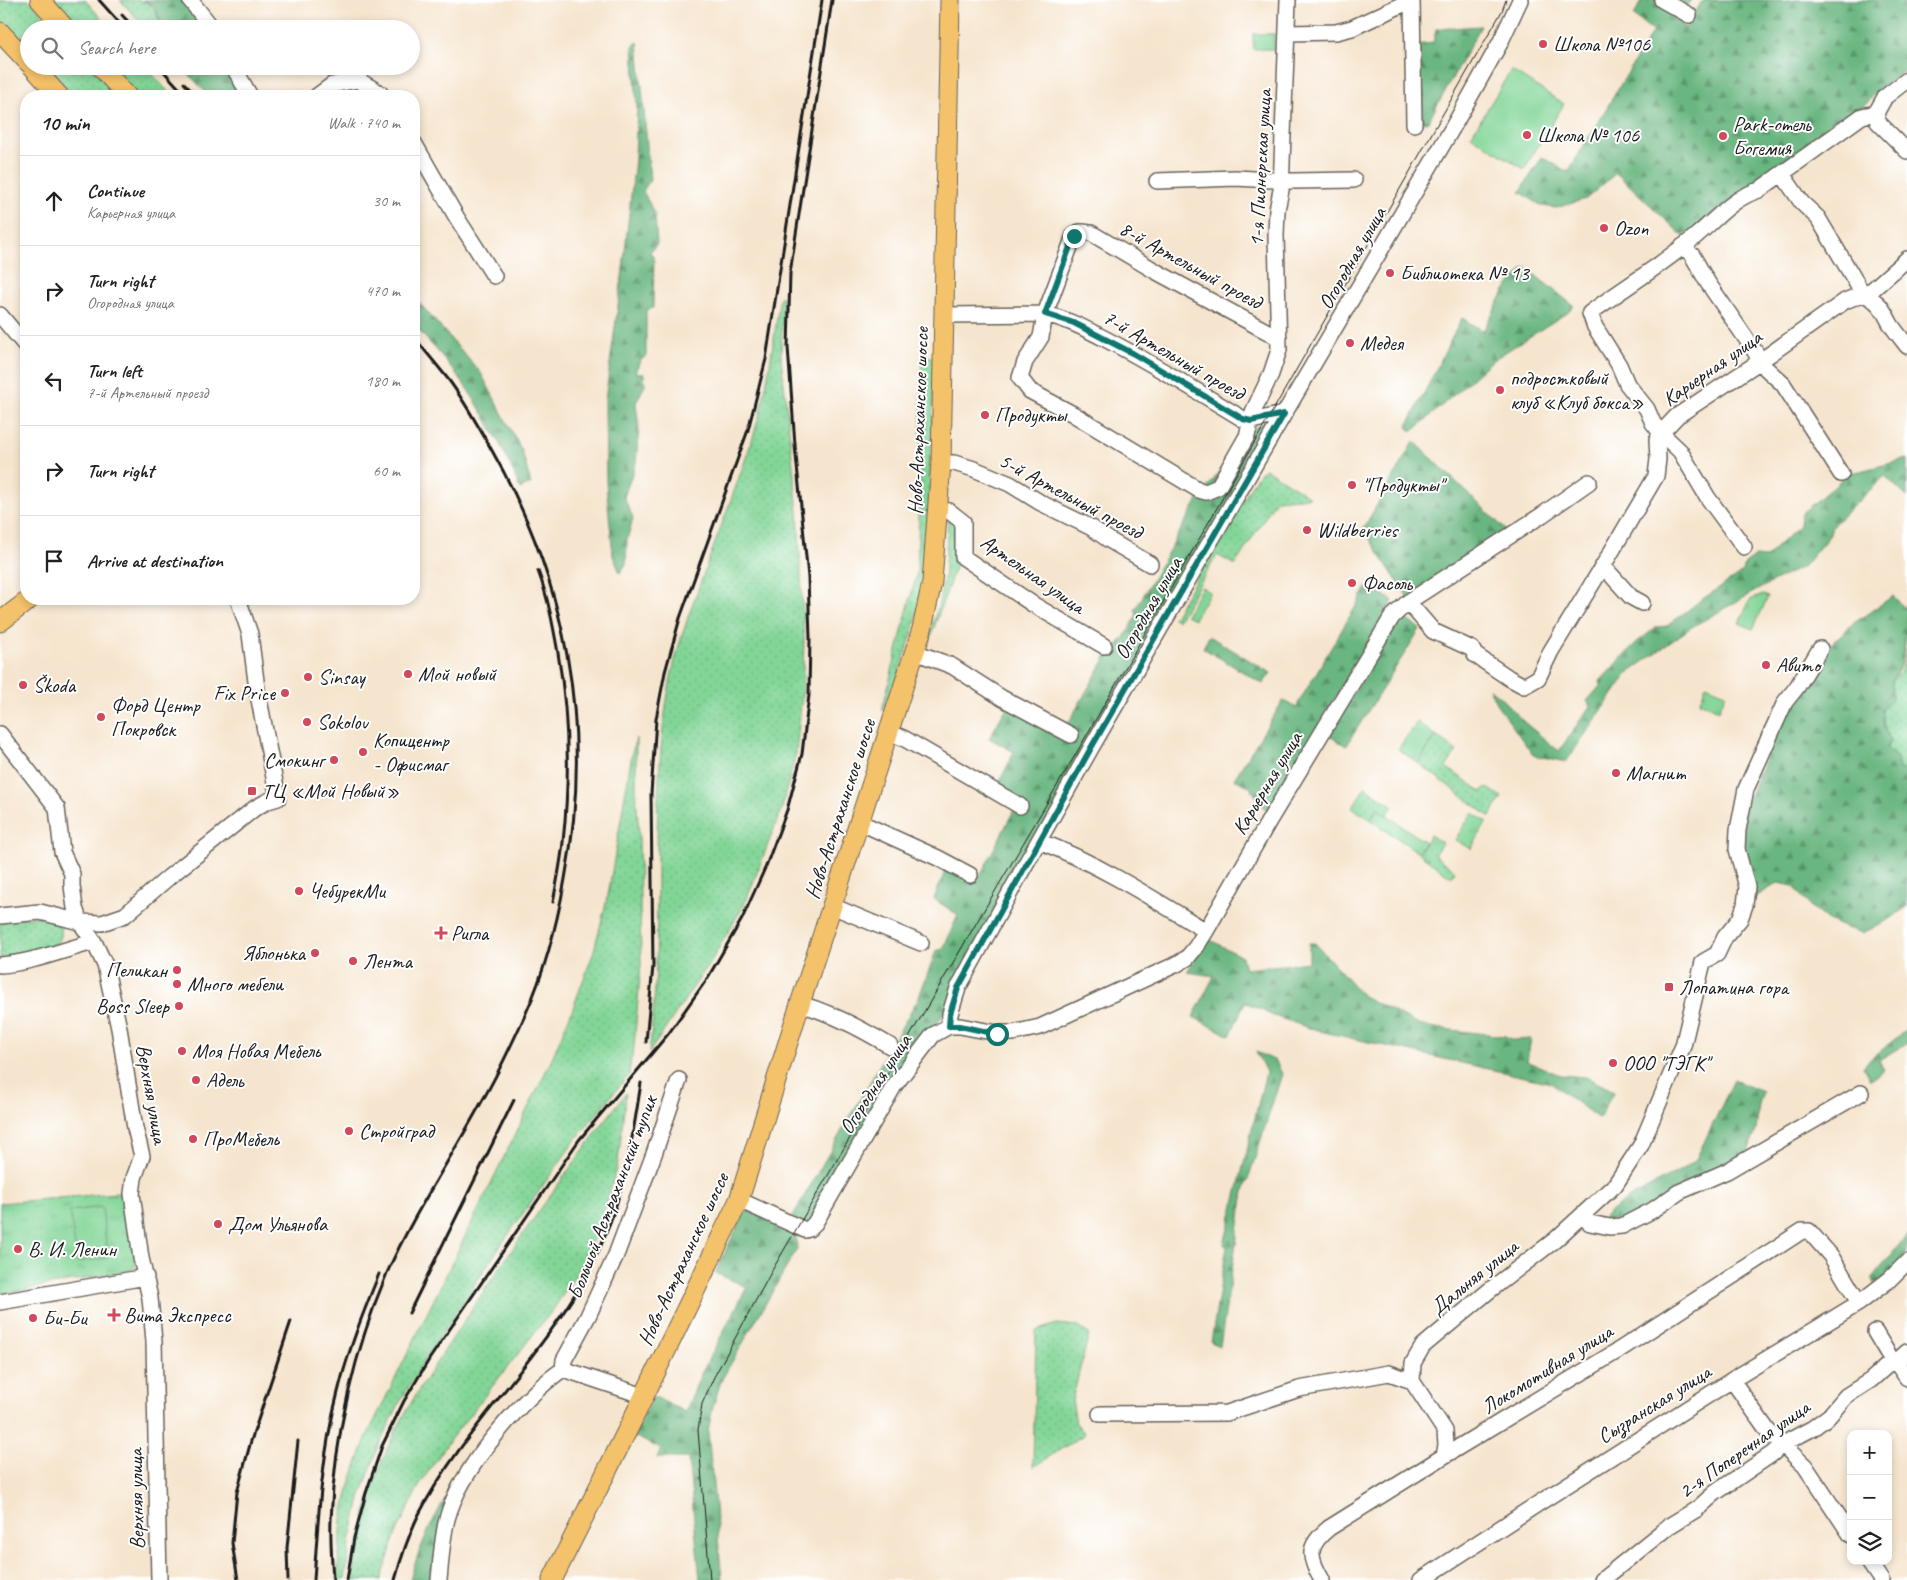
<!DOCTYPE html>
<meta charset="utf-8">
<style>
body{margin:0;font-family:Caveat,sans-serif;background:#f2f2f2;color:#222}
.controls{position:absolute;right:15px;bottom:15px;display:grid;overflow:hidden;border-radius:10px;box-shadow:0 2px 8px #0003}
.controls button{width:45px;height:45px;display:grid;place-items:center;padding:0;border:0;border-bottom:1px solid #e0e0e0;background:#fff;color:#222;font:25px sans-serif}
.stop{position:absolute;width:15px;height:15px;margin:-11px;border:4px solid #0f766e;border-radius:50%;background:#fff}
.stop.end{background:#0f766e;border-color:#fff;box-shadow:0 1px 5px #0008}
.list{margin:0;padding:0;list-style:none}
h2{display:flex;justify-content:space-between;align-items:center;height:65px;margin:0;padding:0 20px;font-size:21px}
h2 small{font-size:16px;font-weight:400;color:#767676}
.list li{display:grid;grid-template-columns:32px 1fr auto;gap:15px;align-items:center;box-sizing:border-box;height:90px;padding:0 20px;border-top:1px solid #e0e0e0}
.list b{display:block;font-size:19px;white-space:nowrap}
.list p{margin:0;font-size:16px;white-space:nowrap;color:#767676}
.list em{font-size:16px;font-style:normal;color:#767676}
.icon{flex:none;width:28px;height:28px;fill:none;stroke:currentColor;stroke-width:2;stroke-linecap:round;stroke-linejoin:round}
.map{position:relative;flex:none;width:1907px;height:1580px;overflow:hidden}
.search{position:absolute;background:#fff;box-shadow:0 2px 8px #0003;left:20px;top:20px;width:400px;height:55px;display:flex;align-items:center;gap:12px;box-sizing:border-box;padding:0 18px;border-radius:28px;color:#767676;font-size:19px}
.panel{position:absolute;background:#fff;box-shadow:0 2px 8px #0003;left:20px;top:90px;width:400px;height:515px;border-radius:20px}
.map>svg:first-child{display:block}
.grass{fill:url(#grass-dots);stroke:#4f785a}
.forest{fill:url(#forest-firs);stroke:#42694e}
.park{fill:url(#park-tufts);stroke:#4f785a}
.pitch{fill:#82d597;stroke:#4f785a}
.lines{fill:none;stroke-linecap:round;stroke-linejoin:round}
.minor-casing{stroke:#68625a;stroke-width:18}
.major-casing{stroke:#68625a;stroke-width:21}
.minor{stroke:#fff;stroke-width:15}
.major{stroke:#f3c26a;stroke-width:19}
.tram{stroke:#1c1c1c;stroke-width:1}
.rail{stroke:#1c1c1c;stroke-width:3}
.route{stroke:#0f766e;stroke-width:6}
.poi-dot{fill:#d1495b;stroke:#fff;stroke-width:2}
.labels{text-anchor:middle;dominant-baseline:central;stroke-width:4;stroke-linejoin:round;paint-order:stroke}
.poi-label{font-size:21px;fill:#1c1c1c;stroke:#fff;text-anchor:start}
.street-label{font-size:21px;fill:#1c1c1c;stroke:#fff}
</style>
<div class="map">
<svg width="1907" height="1580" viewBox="0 0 1907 1580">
<defs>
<pattern id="grass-dots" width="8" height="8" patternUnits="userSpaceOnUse" patternTransform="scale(1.25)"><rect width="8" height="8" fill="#82d597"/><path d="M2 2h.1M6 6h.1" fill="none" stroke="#70b682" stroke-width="1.8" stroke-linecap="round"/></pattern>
<pattern id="forest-firs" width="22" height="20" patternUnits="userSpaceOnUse" patternTransform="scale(1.25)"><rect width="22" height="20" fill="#69b680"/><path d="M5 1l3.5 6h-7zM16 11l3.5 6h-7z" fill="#569368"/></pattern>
<pattern id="park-tufts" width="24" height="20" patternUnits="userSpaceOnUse" patternTransform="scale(1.25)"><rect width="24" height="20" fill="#82d597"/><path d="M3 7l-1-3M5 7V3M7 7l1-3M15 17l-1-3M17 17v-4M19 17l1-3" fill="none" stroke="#70b682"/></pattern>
</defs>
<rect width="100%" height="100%" fill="#fff"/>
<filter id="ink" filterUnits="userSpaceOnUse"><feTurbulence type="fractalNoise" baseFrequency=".02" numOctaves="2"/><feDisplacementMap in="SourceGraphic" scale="10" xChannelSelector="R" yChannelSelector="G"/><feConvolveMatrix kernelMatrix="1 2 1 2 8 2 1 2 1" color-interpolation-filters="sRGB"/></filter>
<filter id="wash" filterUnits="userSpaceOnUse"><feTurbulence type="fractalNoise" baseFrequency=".0096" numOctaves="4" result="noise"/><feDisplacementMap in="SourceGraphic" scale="20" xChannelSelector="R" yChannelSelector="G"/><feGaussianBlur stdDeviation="1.12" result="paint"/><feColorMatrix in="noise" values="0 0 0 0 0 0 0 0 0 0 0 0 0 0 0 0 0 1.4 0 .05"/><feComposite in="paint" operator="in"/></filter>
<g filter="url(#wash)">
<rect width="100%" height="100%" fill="#f6e5ce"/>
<!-- grass -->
<path class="grass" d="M0,0H29L56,29H29V54L0,23Z
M47,0H85L111,29H73Z
M120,0C151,0 151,0 163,29H147Z
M40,66H91L119,96H68Z
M108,66H145L172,96H136Z
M780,297H783L781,356L798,512L804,639L802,696L796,753L782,808L746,901L713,958L649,1053C666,929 646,801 671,677C680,634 697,593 712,551C726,513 741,474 754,434C768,390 773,342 780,297Z
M922,357H935L926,571L914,628L886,712L882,710L917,572L919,512Z
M1266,469L1310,497L1276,500L1235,565L1217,555L1178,620L1173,618L1259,473Z
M948,520L957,521L961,550L928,645H926L938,607L944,579Z
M1907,651V771L1899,769L1897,758L1886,748L1890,742L1884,727L1882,709L1892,699V680L1900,673Z
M1436,736L1457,751L1446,767L1482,792L1486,787L1502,797L1490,817L1418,763Z
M636,738V791L639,836L641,964L633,1058H631L629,1075L576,1139L505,1239L427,1356L401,1400L380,1443L361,1495L351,1538L345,1580H337L342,1519L350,1484L366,1438L550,1063L573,1008L593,954L608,895L632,754Z
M1365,787L1393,806L1387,815L1377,808L1370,819L1352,808Z
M1430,835L1442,843L1434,855L1455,871L1451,877L1419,853Z
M39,916C49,919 58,919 61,930C66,955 16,956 0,958V920Z
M626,1093L618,1162L604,1213L583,1263L555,1307L450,1440L420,1484L395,1536L381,1580H352C360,1534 370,1488 389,1445C410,1399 440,1358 468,1315C518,1239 571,1165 626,1093Z
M1057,1324L1077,1326L1089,1334L1072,1400L1076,1423L1085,1434L1033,1467L1036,1331Z"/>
<!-- forest -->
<path class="forest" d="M143,0H184L208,29H163L154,6Z
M1642,0H1691L1679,16L1684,29L1701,3L1705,0H1907V69L1880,88L1866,104L1683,236L1616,173L1586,199L1556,208L1542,206L1520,192L1542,157L1568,172L1653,31L1634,16Z
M1481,26L1428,122L1415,121L1416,45L1433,43L1436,29Z
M638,42L650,180L643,191L655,215L657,244L650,252L654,258L653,308L646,310V356L640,361L635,372L644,374L645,385L636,403L639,428L636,463L624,497L633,518L627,540L626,564L620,573L613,556L606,483L605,400L623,269L635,159L637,106L633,46Z
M181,66H227L240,96H209Z
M1525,267L1574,306L1565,314L1493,360L1412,432L1407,427L1462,318L1483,331L1505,290Z
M414,297L481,373L522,451L531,484L520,489C506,451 479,403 454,371C442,355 427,340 414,325Z
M1262,423L1270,426L940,1019L915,1048L811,1220L804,1224L791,1219L919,997L936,951L943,949L958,915L934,899L949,861L980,876L1014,810L996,789L1014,752L989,738L1007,707L1066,727L1110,650C1124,642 1130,628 1137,614L1135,610L1199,498L1254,428Z
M1414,441L1509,533L1408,598L1363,529Z
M1907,459V497L1885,476L1832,526L1829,536L1804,566L1759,589L1690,628L1627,674L1566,762L1533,755L1496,703L1489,688L1502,699L1524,722L1559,751L1590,706L1587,701L1601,685L1600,681L1637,642L1657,627L1667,626L1701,600L1743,572L1745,564L1755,557L1765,558L1800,525L1801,514L1840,481L1844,472H1856Z
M1369,584L1393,601L1267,812L1249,786L1234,779L1283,701L1296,707Z
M1893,596L1903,607L1907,604C1907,629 1907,662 1892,680V699L1882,709L1884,727L1890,742L1886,748L1897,758L1899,769L1907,771V907L1880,925L1862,933C1855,930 1847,929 1839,925C1819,917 1805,903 1794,886L1778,883L1749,901L1741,849L1743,813L1787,703L1824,651L1851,625Z
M1401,616L1420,629L1346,746L1328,735Z
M1209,636L1271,673L1263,684L1203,648Z
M1207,938L1242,957L1245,969L1309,962V943H1315L1363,996L1419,1025L1442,1029L1505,1036L1514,1040L1531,1039L1527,1061L1560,1075L1586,1077L1614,1091L1599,1119L1551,1083L1315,1030L1271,1015L1245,1002L1230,1036L1193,1017L1214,976L1187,972Z
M1907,1029V1043L1879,1060L1884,1070L1870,1080L1863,1067L1866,1063Z
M1256,1052L1276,1061L1282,1074L1244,1192L1220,1346L1211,1342L1227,1246L1224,1245L1266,1072Z
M1734,1080L1763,1092L1759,1104L1756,1131L1747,1154L1621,1222L1602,1219L1608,1213L1631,1197L1681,1170L1696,1159Z
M749,1211L788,1227L796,1237L797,1249L721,1381L713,1407L708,1431L722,1580H700L688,1458H657L661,1449L634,1436L653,1396L685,1412L702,1372L747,1287L715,1273L744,1213Z
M1907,1235V1253L1886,1276L1874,1284L1872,1279Z
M453,1485L435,1580H410C419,1545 435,1516 453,1485Z"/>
<!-- park -->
<path class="park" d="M1253,34H1274V49H1253Z
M1202,587L1210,592L1194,619L1186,615Z
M1763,595L1768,597L1753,629L1739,623L1750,600Z
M1706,685L1726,693L1719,710L1699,702Z
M1417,722L1436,736L1418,763L1398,749Z
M1378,809L1425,842L1418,852L1370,820Z
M1472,813L1487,822L1471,849L1455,840Z
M128,1192L136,1266L132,1270L0,1294V1203Z"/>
<!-- pitch -->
<path class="pitch" d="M1511,70L1564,104L1524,169L1471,136Z
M102,1207L108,1258L77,1262L70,1211Z"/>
</g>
<g filter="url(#ink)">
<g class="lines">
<!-- minor casing -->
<g class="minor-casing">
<path id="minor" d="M190,0L213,29
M1662,0L1689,15
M1288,33L1336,32L1352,28L1412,0L1414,124
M233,66L250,96
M317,96L332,85L358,80L380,93L382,96
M1876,113L1878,122L1907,151
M414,143L457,218L494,276
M1782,174L1802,203L1818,218L1863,294C1879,301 1883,309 1890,323C1895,331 1902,339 1907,346
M1157,181L1235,178L1294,181L1354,180
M1683,246L1692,255L1708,283L1756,353L1759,362L1783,384L1841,474
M0,315L26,346
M945,315L1045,314C1070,320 1090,331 1113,343C1157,366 1200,393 1243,419L1251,421L1284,414
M1279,338L1157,272L1091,233C1084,232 1079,230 1074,236L1045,314L1041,337L1025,362L1020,378L1030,391L1073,414L1199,490L1206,492L1218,487L1247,436L1253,412L1271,374L1279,350L1276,235L1277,210L1281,190L1288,0
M941,463H954L974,469L1010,484L1041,503L1092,528L1109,540L1150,564
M937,510L949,511L963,522V557L1034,605L1104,646
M1744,547L1708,498L1680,451L1661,433L1653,423L1647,409L1627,384L1619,365L1595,327L1590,313C1625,287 1664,264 1697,235C1717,218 1733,198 1759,190L1862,116L1876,113L1885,97L1907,80
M1603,566L1631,597L1642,603
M1408,602L1433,631L1472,649L1475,655L1509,678L1524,686L1538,678L1551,651L1603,566L1656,476L1658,459L1657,440L1661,433L1677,416L1759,362L1845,301L1872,290L1907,259
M915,652L952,666L1002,698L1071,735
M889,732L905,739L1020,806
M0,734L57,808L62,852L72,874V886L75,908L80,922L94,942L105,965L119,1028L135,1128L142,1156L134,1178L132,1194L141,1258L150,1298L154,1341L159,1580
M859,822L938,858L970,875
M1039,841C1099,864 1152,898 1206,931
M832,906L921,943
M0,916L40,912L80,922L102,923L125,915L169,877L255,808L268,801L278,798L257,689L250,634L238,599
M0,965C32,963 62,950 94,942
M800,1004C832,1013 862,1029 890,1046
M949,1026L950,1014L958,988L1024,867L1091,748L1284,414L1453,127L1500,43L1520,0
M739,1200L805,1230L809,1229L815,1223L894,1086L933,1035L949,1026H960L997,1033H1013L1040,1027L1177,964L1187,958L1196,947L1206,931L1270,819L1392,617L1408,602L1542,515L1589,482
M1582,1216L1590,1223L1610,1227L1622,1226L1653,1210L1679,1192L1727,1171L1861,1093
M0,1302L146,1277
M1875,1332L1893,1362
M1896,1362L1907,1378
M563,1369L644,1396
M1732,1380L1768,1431L1805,1466L1851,1535
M1412,1381L1413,1363L1423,1346L1490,1290L1555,1240L1615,1185L1641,1145L1683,1046L1703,962L1717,954L1725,937L1740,919L1745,905L1747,887L1737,849L1738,830L1746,789L1785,702L1797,687L1820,649
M1412,1381L1445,1431L1446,1445L1444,1456
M1100,1414L1227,1413L1299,1389L1389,1373L1412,1381
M1868,1561L1881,1580
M439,1580C441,1560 442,1538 447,1519C460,1469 521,1399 563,1369L564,1360L588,1316L616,1255L654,1154L679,1080
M1322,1580C1308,1556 1307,1546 1329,1528L1444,1456L1619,1350L1802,1231H1809L1831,1256L1859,1303
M1421,1580L1539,1503L1732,1380L1859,1303L1889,1280L1907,1262
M1602,1580L1669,1526L1697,1509L1715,1493L1772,1454L1783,1444L1813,1428L1829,1416L1846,1396L1871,1380L1889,1364L1896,1362L1907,1352"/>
</g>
<!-- major casing -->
<g class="major-casing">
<path id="major" d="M40,0L66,29
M0,32L29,63
M32,66L59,96
M100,66L127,96
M0,622L30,599
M552,1580L630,1425L739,1200L800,1004L922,629L932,582L941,463L950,0"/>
</g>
<!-- minor -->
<use href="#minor" class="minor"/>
<!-- major -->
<use href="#major" class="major"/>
<!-- tram -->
<path class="tram" d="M710,1580L698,1430L702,1404L714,1377L774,1267L1077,752L1502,11L1506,0"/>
<!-- rail -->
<path class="rail" d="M99,0L125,29
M122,15L135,29
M159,66L186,96
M184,83L196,96
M538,571C548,597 553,625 558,653C569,716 570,778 563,842C561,862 557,882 553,902
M646,1042L653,966L651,794L656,719L665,672L680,618L748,430L766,359L822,0
M409,1313L514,1100
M238,1580L232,1543L237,1492L251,1441L291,1321
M288,1580L287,1548L298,1441
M314,1580C318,1517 322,1453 338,1392C348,1351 363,1313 379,1274
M333,1580C332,1560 330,1540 331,1520C334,1437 355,1349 387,1273C413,1214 450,1160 481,1103C498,1074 512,1044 526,1013C545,971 557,924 565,879C594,727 567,581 490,447C477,424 464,400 448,379C437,365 425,351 414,337
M347,1580L354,1538L366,1493L382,1446L404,1401L430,1358L579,1140L669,1033L707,979L742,919L766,866L787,810L802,754L809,695L810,638L808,577L795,445L788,347L790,273L832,0
M395,1580C401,1558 408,1537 418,1516C464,1426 543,1358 590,1268C622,1208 631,1149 641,1083"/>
</g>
</g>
<g class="lines" filter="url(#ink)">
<!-- route -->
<path class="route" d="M997,1034L960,1026H949L950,1014L958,988L1091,748L1284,414L1251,421L1243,419L1134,354L1074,323L1045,314L1074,236"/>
</g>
<!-- markers -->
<g class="poi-dot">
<circle cx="1543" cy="44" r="5"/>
<circle cx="1527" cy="135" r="5"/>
<circle cx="1723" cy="136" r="5"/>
<circle cx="1604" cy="228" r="5"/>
<circle cx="1390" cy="273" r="5"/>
<circle cx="1350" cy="343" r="5"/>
<circle cx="1500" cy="390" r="5"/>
<circle cx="985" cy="415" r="5"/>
<circle cx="1352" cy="485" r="5"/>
<circle cx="1307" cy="530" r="5"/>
<circle cx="1352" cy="583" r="5"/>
<circle cx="1766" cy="665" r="5"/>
<circle cx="408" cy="674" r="5"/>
<circle cx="308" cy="677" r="5"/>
<circle cx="23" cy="685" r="5"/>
<circle cx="285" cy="693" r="5"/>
<circle cx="101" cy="717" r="5"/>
<circle cx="307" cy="722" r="5"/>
<circle cx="363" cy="752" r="5"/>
<circle cx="334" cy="760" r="5"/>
<circle cx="1616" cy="773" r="5"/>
<rect x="247" y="786" width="10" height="10" rx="2.5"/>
<circle cx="299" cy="891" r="5"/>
<path d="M438.5 925.5h5v5h5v5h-5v5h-5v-5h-5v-5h5z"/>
<circle cx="315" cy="953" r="5"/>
<circle cx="353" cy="961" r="5"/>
<circle cx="177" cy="970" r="5"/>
<circle cx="177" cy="984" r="5"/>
<rect x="1664" y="982" width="10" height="10" rx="2.5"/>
<circle cx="179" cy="1006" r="5"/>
<circle cx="182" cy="1051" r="5"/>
<circle cx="1613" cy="1063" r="5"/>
<circle cx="196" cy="1080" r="5"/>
<circle cx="349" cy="1131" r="5"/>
<circle cx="193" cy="1139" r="5"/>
<circle cx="218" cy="1224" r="5"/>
<circle cx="18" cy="1249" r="5"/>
<path d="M111.5 1307.5h5v5h5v5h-5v5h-5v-5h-5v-5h5z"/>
<circle cx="33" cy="1318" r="5"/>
</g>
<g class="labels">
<!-- poi labels -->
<g class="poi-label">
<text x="1553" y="44">Школа №106</text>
<text x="1733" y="124">Park-отель<tspan x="1733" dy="24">Богемия</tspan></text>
<text x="1537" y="135">Школа № 106</text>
<text x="1614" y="228">Ozon</text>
<text x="1400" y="273">Библиотека № 13</text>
<text x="1360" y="343">Медея</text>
<text x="1510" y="378">подростковый<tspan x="1510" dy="24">клуб «Клуб бокса»</tspan></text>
<text x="995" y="415">Продукты</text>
<text x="1362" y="485">"Продукты"</text>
<text x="1317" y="530">Wildberries</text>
<text x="1362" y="583">Фасоль</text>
<text x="1776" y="665">Авито</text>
<text x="418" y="674">Мой новый</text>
<text x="318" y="677">Sinsay</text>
<text x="33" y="685">Škoda</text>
<text x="275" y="693" text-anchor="end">Fix Price</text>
<text x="111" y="705">Форд Центр<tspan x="111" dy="24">Покровск</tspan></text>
<text x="317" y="722">Sokolov</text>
<text x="373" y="740">Копицентр<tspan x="373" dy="24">- Офисмаг</tspan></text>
<text x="324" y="760" text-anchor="end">Смокинг</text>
<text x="1626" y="773">Магнит</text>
<text x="262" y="791">ТЦ «Мой Новый»</text>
<text x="309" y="891">ЧебурекМи</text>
<text x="451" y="933">Ригла</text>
<text x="305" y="953" text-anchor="end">Яблонька</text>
<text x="363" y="961">Лента</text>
<text x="167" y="970" text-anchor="end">Пеликан</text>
<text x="187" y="984">Много мебели</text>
<text x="1679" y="987">Лопатина гора</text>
<text x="169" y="1006" text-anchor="end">Boss Sleep</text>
<text x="192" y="1051">Моя Новая Мебель</text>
<text x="1623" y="1063">ООО "ТЭГК"</text>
<text x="206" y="1080">Адель</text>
<text x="359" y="1131">Стройград</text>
<text x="203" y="1139">ПроМебель</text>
<text x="228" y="1224">Дом Ульянова</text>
<text x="28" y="1249">В. И. Ленин</text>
<text x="124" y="1315">Вита Экспресс</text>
<text x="43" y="1318">Би-Би</text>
</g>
<!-- street labels -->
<g class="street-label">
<text transform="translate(1260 168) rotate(-87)">1-я Пионерская улица</text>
<text transform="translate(1352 258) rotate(-60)">Огородная улица</text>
<text transform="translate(1191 265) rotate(29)">8-й Артельный проезд</text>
<text transform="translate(1174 355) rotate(30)">7-й Артельный проезд</text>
<text transform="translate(1712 368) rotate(-35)">Карьерная улица</text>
<text transform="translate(918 421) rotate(-88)">Ново-Астраханское шоссе</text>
<text transform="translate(1071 496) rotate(28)">5-й Артельный проезд</text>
<text transform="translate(1033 574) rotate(35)">Артельная улица</text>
<text transform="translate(1148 608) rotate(-60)">Огородная улица</text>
<text transform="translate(1267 783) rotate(-59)">Карьерная улица</text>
<text transform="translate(840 809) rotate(-72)">Ново-Астраханское шоссе</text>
<text transform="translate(875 1084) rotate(-57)">Огородная улица</text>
<text transform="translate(152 1094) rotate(80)">Верхняя улица</text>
<text transform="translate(612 1197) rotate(-69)">Большой Астраханский тупик</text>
<text transform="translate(683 1259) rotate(-65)">Ново-Астраханское шоссе</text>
<text transform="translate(1474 1277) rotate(-39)">Дальняя улица</text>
<text transform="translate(1547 1369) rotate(-32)">Локомотивная улица</text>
<text transform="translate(1654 1404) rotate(-32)">Сызранская улица</text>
<text transform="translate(1744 1449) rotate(-35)">2-я Поперечная улица</text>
<text transform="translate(136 1499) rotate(-91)">Верхняя улица</text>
</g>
</g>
</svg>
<div class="controls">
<button>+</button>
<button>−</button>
<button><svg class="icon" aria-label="layers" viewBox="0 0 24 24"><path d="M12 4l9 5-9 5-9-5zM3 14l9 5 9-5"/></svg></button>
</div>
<div class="stop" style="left:997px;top:1034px"></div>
<div class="stop end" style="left:1074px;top:236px"></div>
<div class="search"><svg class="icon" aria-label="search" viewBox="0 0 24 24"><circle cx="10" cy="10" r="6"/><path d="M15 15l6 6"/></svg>Search here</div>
<section class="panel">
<h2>10 min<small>Walk · 740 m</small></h2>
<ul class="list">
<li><svg class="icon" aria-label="ahead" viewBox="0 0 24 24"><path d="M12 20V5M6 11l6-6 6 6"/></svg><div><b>Continue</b><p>Карьерная улица</p></div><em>30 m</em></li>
<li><svg class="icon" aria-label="right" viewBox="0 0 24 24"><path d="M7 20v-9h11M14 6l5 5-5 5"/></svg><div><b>Turn right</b><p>Огородная улица</p></div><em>470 m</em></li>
<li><svg class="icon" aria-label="left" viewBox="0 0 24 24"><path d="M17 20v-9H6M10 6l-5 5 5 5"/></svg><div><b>Turn left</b><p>7-й Артельный проезд</p></div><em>180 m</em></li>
<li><svg class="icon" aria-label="right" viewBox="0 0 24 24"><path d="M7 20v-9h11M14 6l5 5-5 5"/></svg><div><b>Turn right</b></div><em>60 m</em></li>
<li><svg class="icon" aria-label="arrive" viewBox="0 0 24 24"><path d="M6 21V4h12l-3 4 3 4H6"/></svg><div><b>Arrive at destination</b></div></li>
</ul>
</section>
</div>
